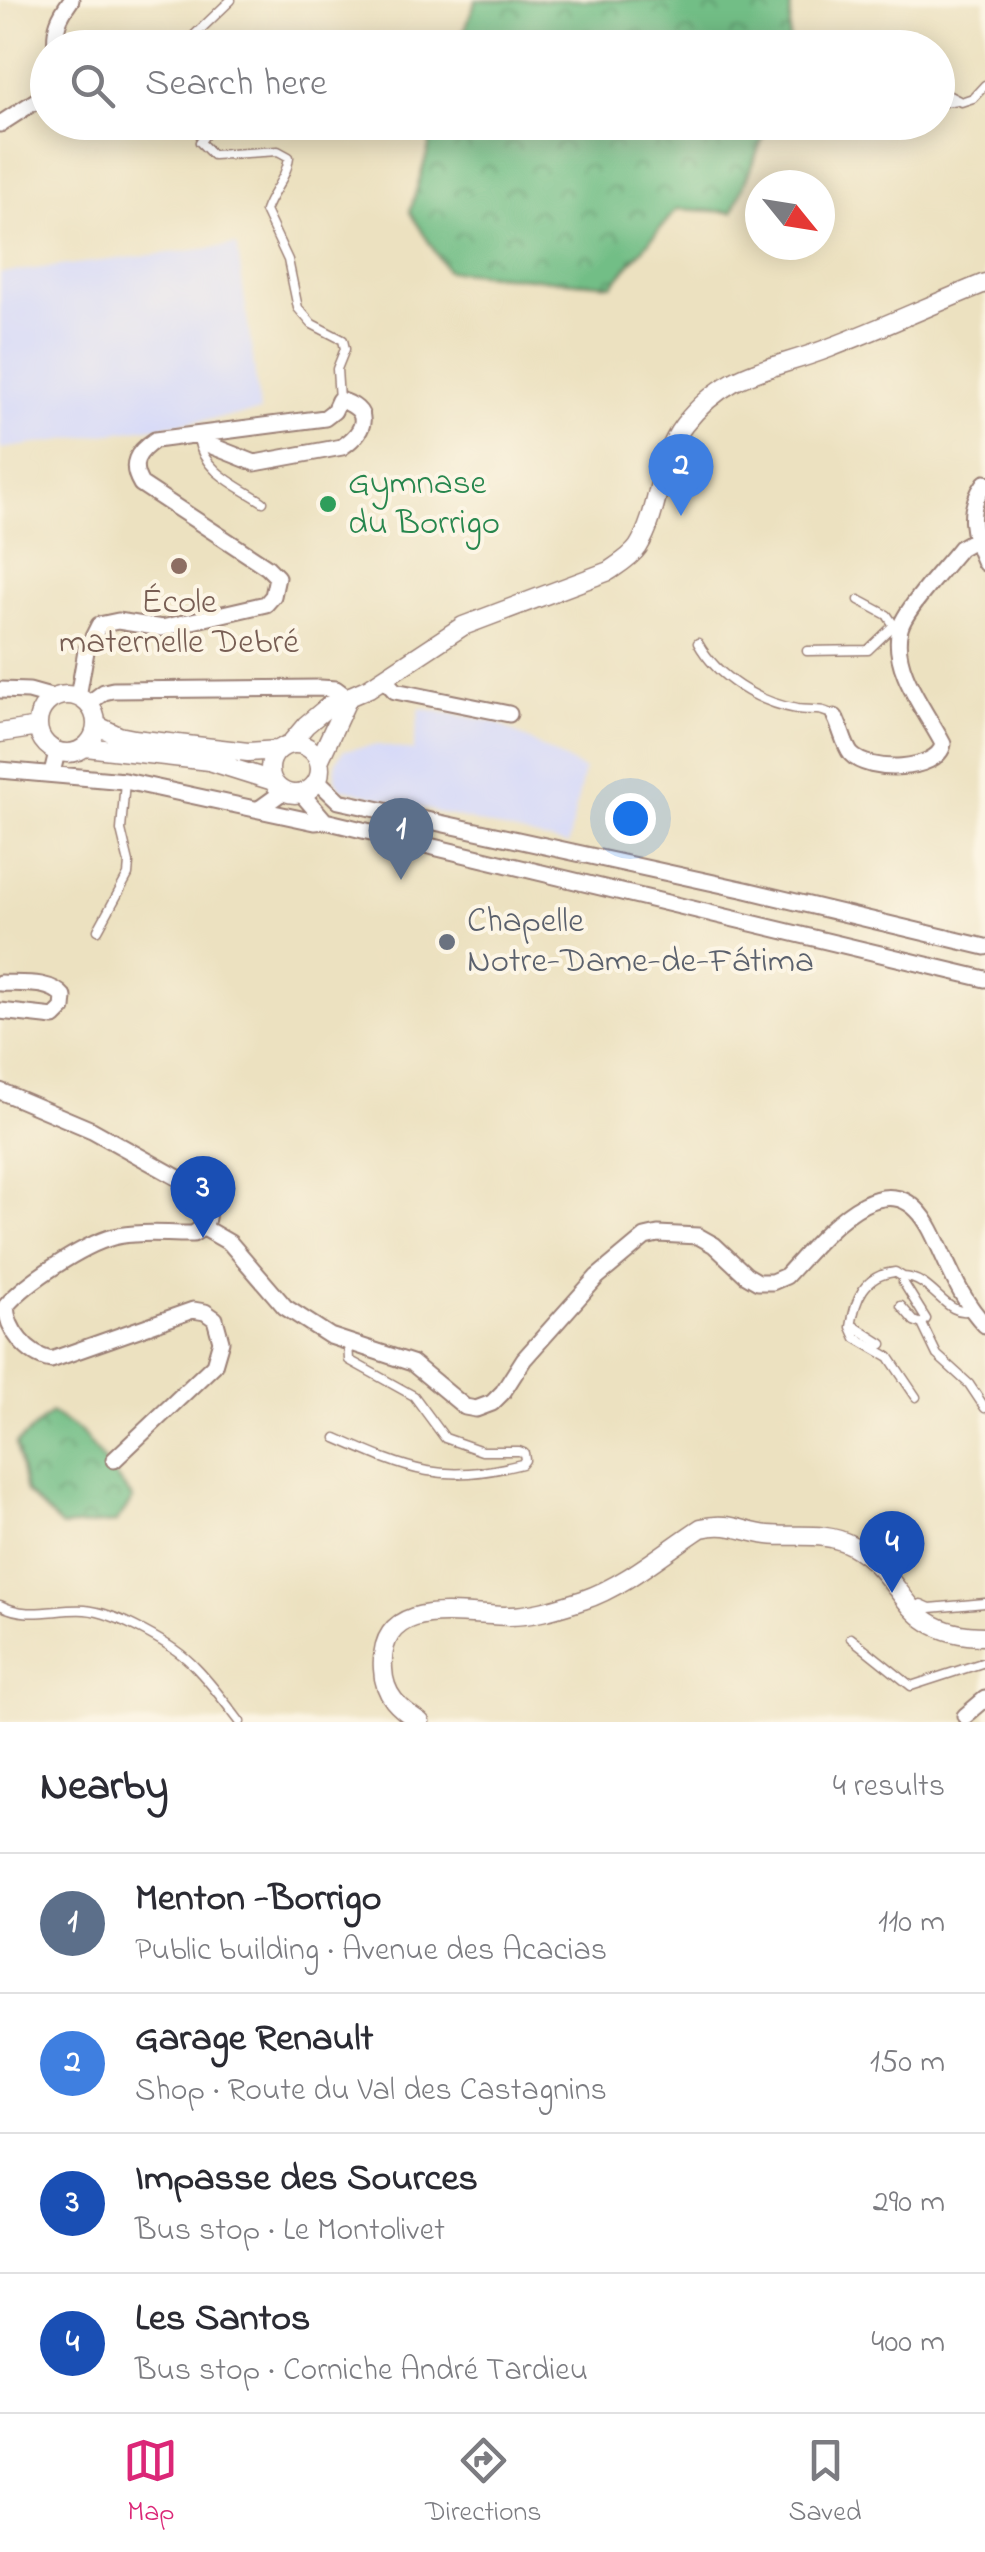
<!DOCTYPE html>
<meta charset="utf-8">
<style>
body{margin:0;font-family:"Indie Flower",sans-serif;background:#f2f2f3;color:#2b2b33}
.compass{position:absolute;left:745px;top:170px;width:90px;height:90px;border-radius:50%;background:#fff;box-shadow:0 5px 25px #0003;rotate:120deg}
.you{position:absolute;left:630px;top:818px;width:35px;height:35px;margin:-25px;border:8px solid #fff;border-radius:50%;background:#1a73e8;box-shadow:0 0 0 15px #1a73e833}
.badge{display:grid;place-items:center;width:65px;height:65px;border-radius:50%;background:#db2777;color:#fff;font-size:32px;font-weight:700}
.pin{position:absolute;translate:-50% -82px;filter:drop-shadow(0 2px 5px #0008)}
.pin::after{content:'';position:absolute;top:52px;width:35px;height:30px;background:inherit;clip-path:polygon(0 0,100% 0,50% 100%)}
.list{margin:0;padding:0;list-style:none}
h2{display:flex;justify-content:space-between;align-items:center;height:130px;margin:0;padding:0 40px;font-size:42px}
h2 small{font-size:32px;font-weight:400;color:#7c7c81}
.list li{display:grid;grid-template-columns:65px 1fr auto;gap:30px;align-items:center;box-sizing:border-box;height:140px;padding:0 40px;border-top:2px solid #e1e1e2}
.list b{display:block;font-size:38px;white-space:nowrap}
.list p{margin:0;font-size:32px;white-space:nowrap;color:#7c7c81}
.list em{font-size:32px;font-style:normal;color:#7c7c81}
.icon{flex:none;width:55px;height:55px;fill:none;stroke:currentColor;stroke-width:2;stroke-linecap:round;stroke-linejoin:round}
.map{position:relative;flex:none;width:985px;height:1722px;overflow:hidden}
.search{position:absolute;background:#fff;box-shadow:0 5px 25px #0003;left:30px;right:30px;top:30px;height:110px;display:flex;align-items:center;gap:25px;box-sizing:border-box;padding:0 35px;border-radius:55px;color:#7c7c81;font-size:38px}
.sheet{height:690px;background:#fff}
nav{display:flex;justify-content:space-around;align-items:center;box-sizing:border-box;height:140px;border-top:2px solid #e1e1e2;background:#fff;font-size:28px;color:#7c7c81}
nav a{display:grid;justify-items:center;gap:5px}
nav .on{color:#db2777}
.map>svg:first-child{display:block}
.built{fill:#d4d8f9}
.forest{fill:url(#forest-crowns);stroke:#5e6e58;stroke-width:2.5}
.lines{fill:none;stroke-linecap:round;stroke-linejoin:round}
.service-casing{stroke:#9b8076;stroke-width:11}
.minor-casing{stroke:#9b8076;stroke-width:19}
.tertiary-casing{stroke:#9b8076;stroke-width:21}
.service{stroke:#fff;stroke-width:8}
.minor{stroke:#fff;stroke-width:15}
.tertiary{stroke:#fff;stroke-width:18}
.leisure-dot{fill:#2e9e5b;stroke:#fcf5e5;stroke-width:4}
.education-dot{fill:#8d6e63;stroke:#fcf5e5;stroke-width:4}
.worship-dot{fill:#6b7280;stroke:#fcf5e5;stroke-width:4}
.labels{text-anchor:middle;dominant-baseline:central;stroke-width:8;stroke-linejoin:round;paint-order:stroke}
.leisure-label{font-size:35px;fill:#27864d;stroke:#fcf5e5;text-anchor:start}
.education-label{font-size:35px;fill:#785e54;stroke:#fcf5e5}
.worship-label{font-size:35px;fill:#5b616d;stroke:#fcf5e5;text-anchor:start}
</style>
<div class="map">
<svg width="985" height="1722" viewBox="0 0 985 1722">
<defs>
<pattern id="forest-crowns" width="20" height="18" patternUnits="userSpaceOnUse" patternTransform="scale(2.5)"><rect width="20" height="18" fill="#72be86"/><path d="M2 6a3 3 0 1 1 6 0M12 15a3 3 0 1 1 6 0" fill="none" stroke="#609a6e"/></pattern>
</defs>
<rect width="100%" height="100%" fill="#fcf5e5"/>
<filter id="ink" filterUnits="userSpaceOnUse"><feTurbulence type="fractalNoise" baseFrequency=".01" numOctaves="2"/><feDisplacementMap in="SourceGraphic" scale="20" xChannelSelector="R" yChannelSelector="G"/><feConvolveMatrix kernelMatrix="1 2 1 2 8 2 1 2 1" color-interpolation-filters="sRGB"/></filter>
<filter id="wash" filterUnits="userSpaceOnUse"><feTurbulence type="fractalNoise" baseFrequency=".0048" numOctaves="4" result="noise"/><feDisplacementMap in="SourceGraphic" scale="40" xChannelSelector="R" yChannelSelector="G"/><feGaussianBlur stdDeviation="2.25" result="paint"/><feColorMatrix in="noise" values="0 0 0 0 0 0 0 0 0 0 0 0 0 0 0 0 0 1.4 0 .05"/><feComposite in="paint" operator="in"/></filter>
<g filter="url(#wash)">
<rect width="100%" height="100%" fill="#ece1c0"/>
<!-- built -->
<path class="built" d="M237,245L260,412L0,449V273Z
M420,708L495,722L584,770L568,845L341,788L335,779L336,761L344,750L378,745L413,751Z"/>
<!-- forest -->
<path class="forest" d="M476,0H791L789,47H458Z
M436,123V122L769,123L733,212L677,209L612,285L447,271L410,212Z
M51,1413L81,1432L133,1499L115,1523L62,1527L26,1492L16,1444Z"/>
</g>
<g filter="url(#ink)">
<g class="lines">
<!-- service casing -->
<g class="service-casing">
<path id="service" d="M887,42L888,48
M181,48L231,0
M938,90L961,102L973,98L985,85
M938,103L957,100
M214,122L200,142L213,155L278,151L289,157C287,178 272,191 265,211L288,260L298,308L312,324L343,340L345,349L337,369L339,400
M198,438C203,472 237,485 263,502
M859,600L887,615L896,628
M698,643C717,677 757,702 797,709C811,711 823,707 835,717
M807,651L868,650L892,627L900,628
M98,930L128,875L129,863L121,830L125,781
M903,1277L895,1272C864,1275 855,1299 851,1327L856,1338L889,1357L916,1397
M901,1306L914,1321L922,1324L926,1319L903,1282V1277C933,1277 946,1319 971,1310
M922,1324L937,1355L969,1384L985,1408
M852,1325L882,1344
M336,1438C411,1471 440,1484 522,1464L525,1460L524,1453L519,1451H482L445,1438L414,1396L349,1360L348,1343
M0,1605C29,1620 55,1608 85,1610C115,1612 175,1645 195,1667C212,1684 226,1704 240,1722
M914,1611L921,1604L930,1608L985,1603
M851,1638L911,1686L985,1662"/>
</g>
<!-- minor casing -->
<g class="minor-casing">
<path id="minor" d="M56,48C54,27 59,17 71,0
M0,124L48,93
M985,483C965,510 972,535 985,563
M384,679L395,691L509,714
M0,690L29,691L54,698
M78,697L86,651L99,625L118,621L162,628L266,604L273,596L277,577L267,567L141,484C129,464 137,452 155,440L325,418L334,411L339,400C372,409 367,430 342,447L255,463L207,444L197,435
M88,704L104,692L113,690L320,688L336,689L348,698
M835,717C841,728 844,745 851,754C868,773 938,772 943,744C926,711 890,668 900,629C904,610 946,566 960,548L974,540
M0,770L125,781L315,822L325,821L985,979
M52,773L57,752
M318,781L339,801L746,890L985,947
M301,793L325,821
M259,809L284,791
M0,983C21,984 50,980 64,997L63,1008L54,1017L0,1011
M0,1091L92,1130L198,1189C209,1207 214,1222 193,1234C168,1234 137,1231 113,1237C83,1245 26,1282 6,1306C7,1330 27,1355 51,1360L193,1310L205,1312L215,1319L221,1341L214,1365L114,1460
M204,1228L230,1243L285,1307L330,1336L412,1363L465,1407L476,1409L492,1403L503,1392L524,1359L597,1277L645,1237L658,1234L698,1236L714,1245L746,1275L758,1282H772L786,1276C820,1240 889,1149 931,1230C948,1263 959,1298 985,1325
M965,1716L985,1699"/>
</g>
<!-- tertiary casing -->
<g class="tertiary-casing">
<path id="tertiary" d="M38 724a29 29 0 1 1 58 0a29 29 0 1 1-58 0Z
M96,725L119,736L134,739L248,752L278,750
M0,733L38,727
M270 769a25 25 0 1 1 50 0a25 25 0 1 1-50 0Z
M290,744L306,725L330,705L369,688L463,626L609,571C619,564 631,557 638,547C661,510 657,460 684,425C729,368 768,372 829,348C882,328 933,304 985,283
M86,747L209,761L273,781
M319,761L348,698
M420,1722C399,1708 384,1696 383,1669C378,1594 463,1616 509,1616C534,1616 560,1607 583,1600C625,1586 664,1552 701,1528C730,1521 742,1532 768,1535C797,1538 825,1531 851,1545C909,1577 899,1636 985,1636"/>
</g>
<!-- service -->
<use href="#service" class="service"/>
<!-- minor -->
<use href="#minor" class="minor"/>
<!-- tertiary -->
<use href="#tertiary" class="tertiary"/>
</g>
</g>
<!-- markers -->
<circle class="leisure-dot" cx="328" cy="504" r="10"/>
<circle class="education-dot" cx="179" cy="566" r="10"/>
<circle class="worship-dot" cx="447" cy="942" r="10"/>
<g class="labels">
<!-- leisure labels -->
<g class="leisure-label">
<text x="348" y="484">Gymnase<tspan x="348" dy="40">du Borrigo</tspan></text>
</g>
<!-- education labels -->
<g class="education-label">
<text x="179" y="603">École<tspan x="179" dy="40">maternelle Debré</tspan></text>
</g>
<!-- worship labels -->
<g class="worship-label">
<text x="467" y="922">Chapelle<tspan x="467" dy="40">Notre-Dame-de-Fátima</tspan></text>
</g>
</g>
</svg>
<svg class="compass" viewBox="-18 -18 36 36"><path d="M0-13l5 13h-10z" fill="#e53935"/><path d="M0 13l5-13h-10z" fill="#7c7c81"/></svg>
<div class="you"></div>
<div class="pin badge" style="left:401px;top:880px;background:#5c6f8a">1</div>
<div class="pin badge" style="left:681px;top:516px;background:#3f7fe0">2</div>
<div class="pin badge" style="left:203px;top:1238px;background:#1a4fb4">3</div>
<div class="pin badge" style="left:892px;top:1593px;background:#1a4fb4">4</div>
<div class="search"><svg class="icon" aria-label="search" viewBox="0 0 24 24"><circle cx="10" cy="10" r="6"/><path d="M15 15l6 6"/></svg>Search here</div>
</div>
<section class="sheet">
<h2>Nearby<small>4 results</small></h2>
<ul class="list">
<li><span class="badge" style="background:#5c6f8a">1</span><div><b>Menton -Borrigo</b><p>Public building · Avenue des Acacias</p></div><em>110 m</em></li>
<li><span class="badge" style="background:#3f7fe0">2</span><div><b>Garage Renault</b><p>Shop · Route du Val des Castagnins</p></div><em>150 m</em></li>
<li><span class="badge" style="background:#1a4fb4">3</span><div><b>Impasse des Sources</b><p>Bus stop · Le Montolivet</p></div><em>290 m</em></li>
<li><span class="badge" style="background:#1a4fb4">4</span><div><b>Les Santos</b><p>Bus stop · Corniche André Tardieu</p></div><em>400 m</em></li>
</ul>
</section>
<nav>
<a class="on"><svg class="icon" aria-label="map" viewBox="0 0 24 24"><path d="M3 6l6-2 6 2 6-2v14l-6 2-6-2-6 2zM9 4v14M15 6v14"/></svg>Map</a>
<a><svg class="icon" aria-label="directions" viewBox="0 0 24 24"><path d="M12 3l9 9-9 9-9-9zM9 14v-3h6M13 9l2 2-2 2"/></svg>Directions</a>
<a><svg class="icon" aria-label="saved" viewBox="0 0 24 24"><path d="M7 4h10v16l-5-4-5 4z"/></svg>Saved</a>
</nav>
